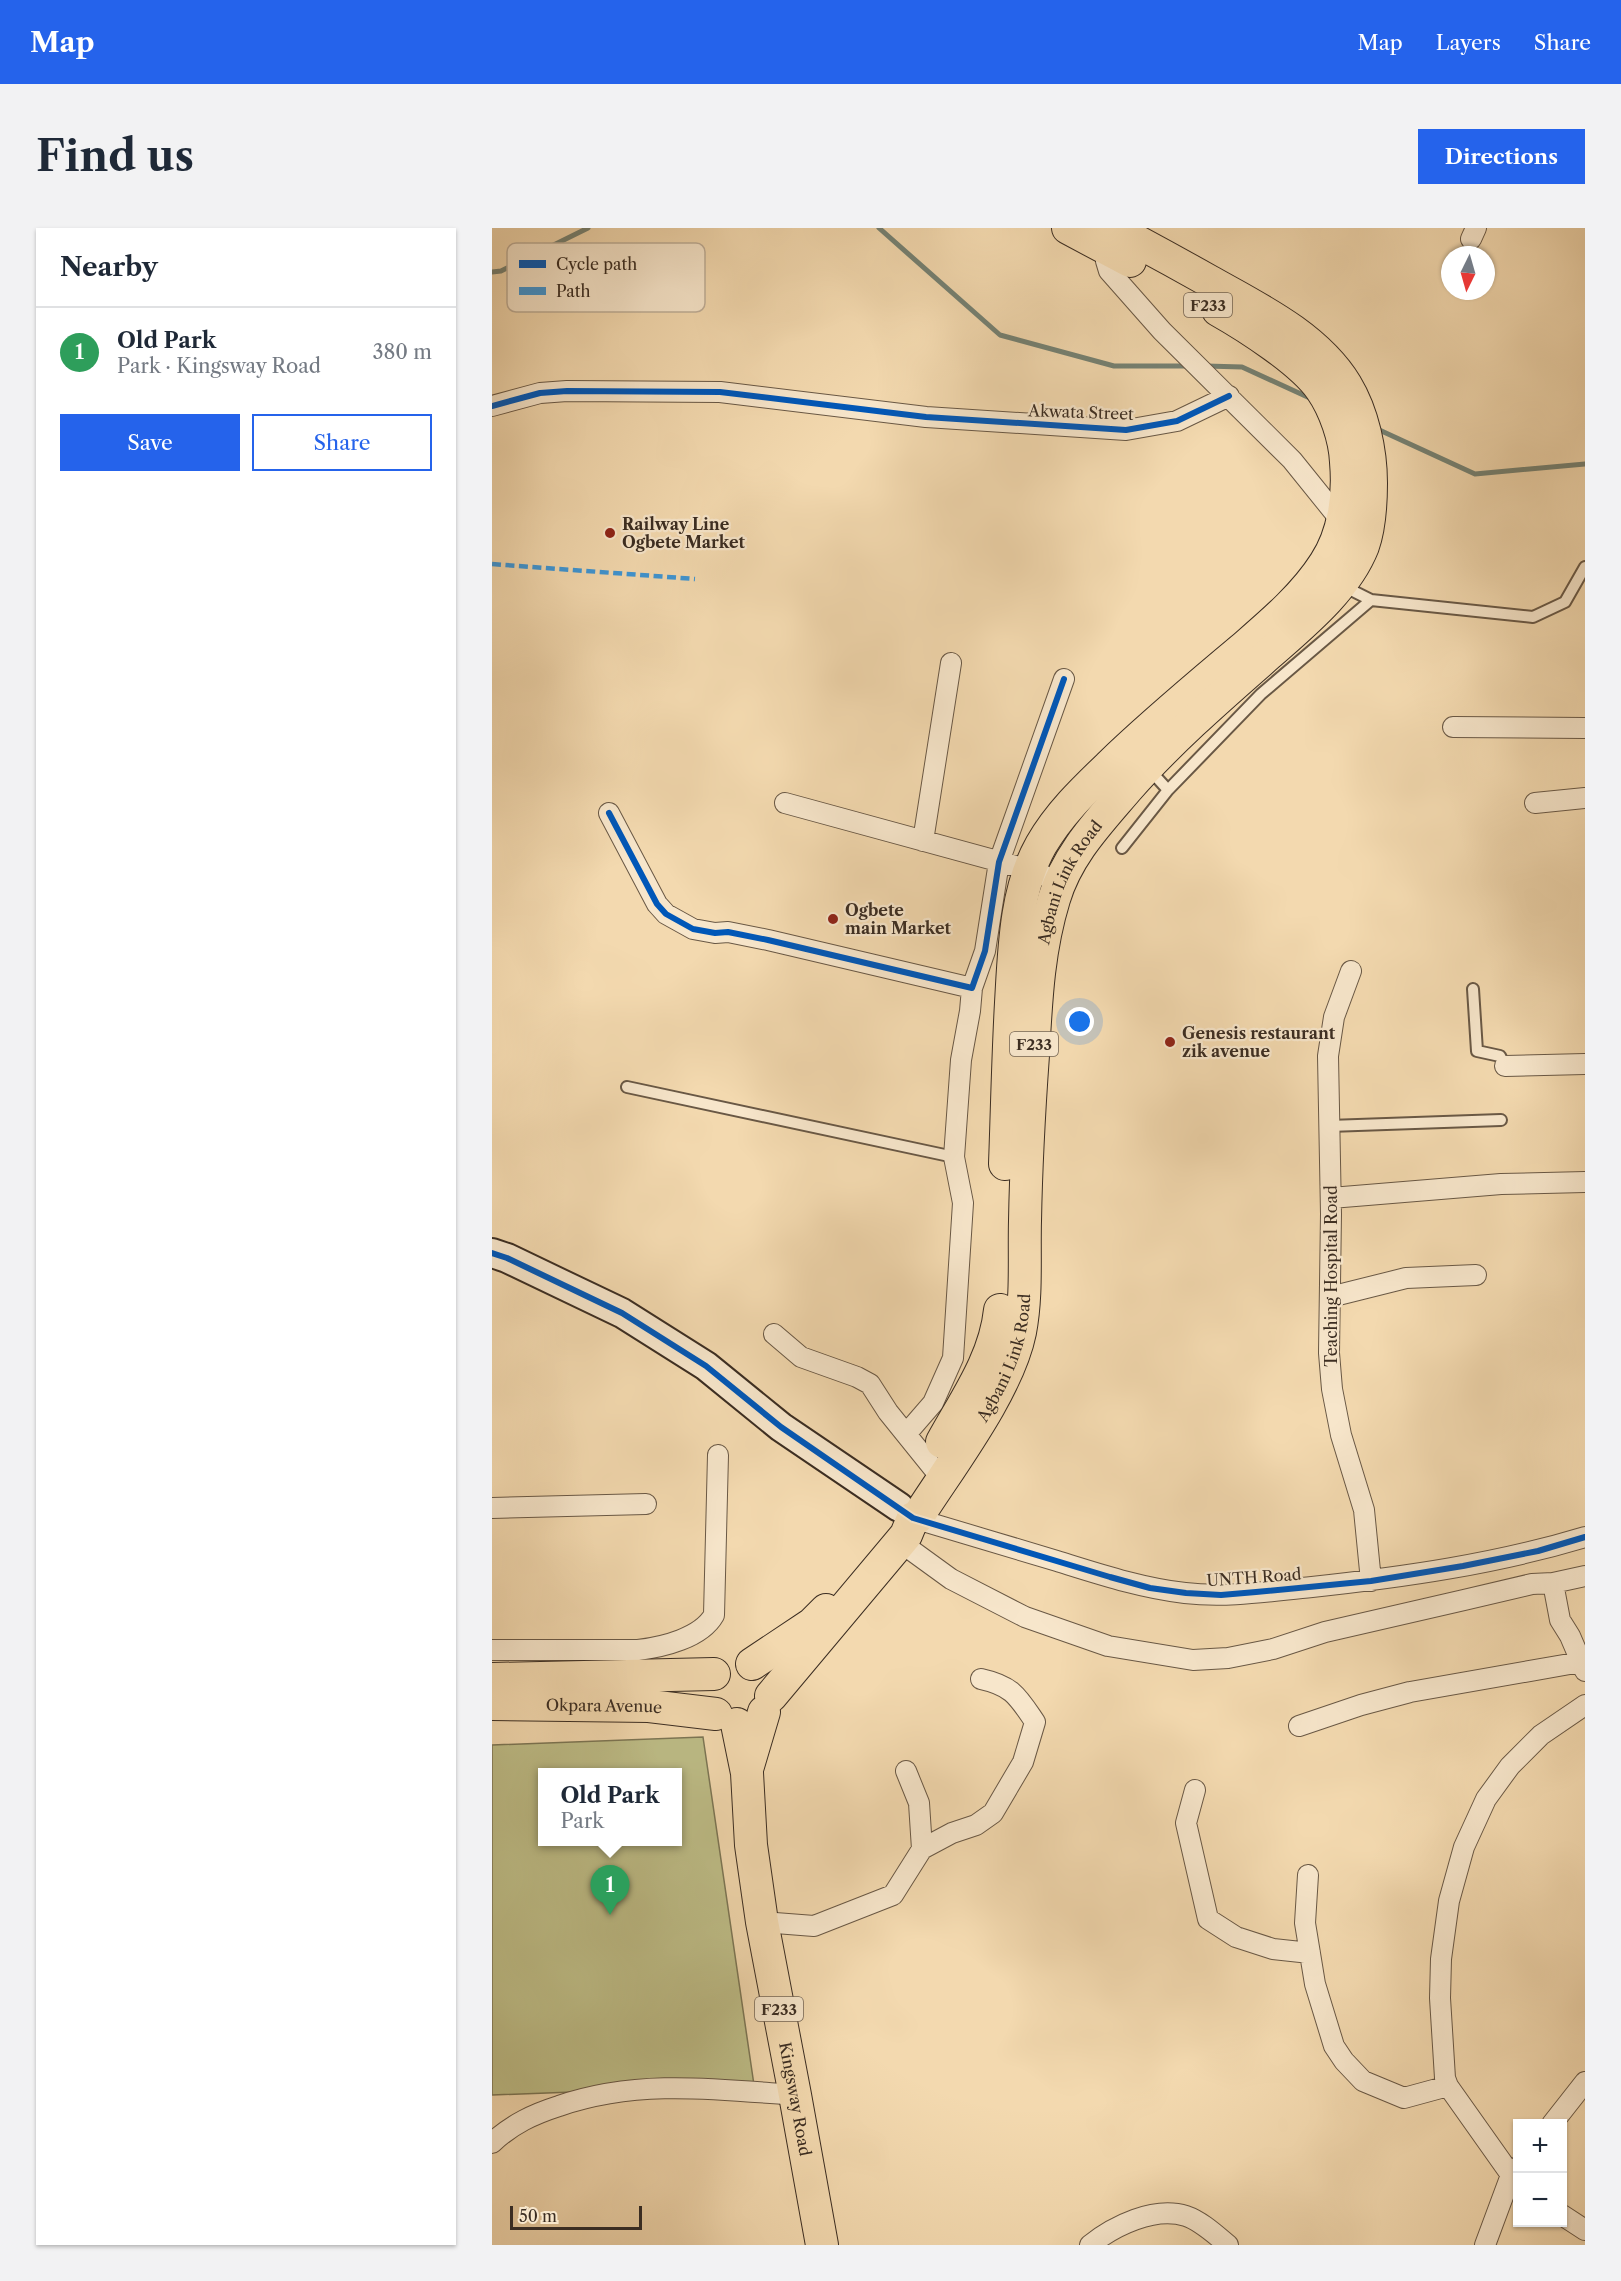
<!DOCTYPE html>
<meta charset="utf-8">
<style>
body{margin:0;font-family:"Libre Caslon Text",serif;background:#f2f2f3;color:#1f2937}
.controls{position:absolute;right:18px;bottom:18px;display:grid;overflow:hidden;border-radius:0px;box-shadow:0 2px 4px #0004}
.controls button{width:54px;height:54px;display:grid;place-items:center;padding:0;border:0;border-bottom:2px solid #e0e1e3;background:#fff;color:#1f2937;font:30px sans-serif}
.compass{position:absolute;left:949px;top:18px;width:54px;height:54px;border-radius:50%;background:#fff;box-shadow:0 2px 4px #0004;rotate:185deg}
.scale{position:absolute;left:18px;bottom:15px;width:132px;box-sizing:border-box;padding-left:6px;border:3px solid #3b2d22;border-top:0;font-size:16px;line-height:21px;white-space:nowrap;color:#3b2d22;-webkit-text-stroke:4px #f7e6cb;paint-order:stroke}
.you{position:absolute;left:588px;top:794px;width:21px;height:21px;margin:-15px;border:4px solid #fff;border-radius:50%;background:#1a73e8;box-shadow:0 0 0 9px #1a73e833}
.badge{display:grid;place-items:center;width:39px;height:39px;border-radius:50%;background:#2563eb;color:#fff;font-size:20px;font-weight:700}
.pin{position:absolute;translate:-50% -50px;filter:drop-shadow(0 2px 3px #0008)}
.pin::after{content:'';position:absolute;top:32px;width:21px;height:18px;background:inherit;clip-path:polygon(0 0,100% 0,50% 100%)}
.popup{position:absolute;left:46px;top:1540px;width:144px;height:78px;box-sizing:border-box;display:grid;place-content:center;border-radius:0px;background:#fff;filter:drop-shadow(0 2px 4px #0005);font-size:20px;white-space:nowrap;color:#747a83}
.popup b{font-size:22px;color:#1f2937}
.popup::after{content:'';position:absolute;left:50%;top:100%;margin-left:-12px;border:12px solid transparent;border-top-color:#fff}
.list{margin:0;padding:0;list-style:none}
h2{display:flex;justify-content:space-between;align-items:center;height:78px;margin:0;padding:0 24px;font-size:26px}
h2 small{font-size:20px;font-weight:400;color:#747a83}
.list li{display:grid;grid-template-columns:39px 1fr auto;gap:18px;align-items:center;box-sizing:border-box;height:90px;padding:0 24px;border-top:2px solid #e0e1e3}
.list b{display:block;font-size:22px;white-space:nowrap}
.list p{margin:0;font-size:20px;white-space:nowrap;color:#747a83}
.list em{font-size:20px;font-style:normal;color:#747a83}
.actions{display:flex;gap:12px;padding:18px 24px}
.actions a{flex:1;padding:14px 0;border:2px solid #2563eb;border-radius:0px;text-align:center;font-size:21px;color:#2563eb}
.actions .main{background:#2563eb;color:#fff}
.map{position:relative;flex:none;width:1093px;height:2017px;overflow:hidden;border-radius:0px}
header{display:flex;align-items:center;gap:36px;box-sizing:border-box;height:84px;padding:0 30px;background:#2563eb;color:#fff}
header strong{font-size:28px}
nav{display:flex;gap:33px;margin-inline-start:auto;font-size:21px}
.intro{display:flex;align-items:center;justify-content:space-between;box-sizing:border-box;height:144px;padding:0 36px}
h1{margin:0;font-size:42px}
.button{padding:15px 27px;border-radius:0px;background:#2563eb;color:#fff;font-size:21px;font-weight:700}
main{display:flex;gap:36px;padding:0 36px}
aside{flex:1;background:#fff;border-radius:0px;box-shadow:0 2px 4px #0004}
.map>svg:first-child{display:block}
.green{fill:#bebe88;stroke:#7c7655;stroke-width:1.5;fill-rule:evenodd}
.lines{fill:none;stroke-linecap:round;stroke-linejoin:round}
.stream{stroke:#758274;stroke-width:5}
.lane-casing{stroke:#695845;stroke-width:14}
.street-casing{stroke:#695845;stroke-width:22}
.secondary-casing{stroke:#3b2d22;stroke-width:32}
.primary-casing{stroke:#3b2d22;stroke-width:34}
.lane{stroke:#f7e6cb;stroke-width:10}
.street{stroke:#f7e6cb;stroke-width:20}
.secondary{stroke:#f7e6cb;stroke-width:28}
.primary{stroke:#f3d9af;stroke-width:32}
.quiet{stroke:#3e96d5;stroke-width:4.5;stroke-dasharray:9 4.5;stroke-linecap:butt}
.cycleway-casing{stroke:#f7e6cb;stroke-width:10}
.cycleway{stroke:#0057b8;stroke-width:6}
.poi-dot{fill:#8f2418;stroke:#f7e6cb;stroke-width:2}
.labels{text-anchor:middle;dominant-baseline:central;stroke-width:4.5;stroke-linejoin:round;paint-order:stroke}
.shield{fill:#f7e6cb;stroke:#736455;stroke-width:1.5}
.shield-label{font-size:15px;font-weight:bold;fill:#3b2d22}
.street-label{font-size:16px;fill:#3b2d22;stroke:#f7e6cb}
.poi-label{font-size:16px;font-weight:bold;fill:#3b2d22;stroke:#f7e6cb;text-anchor:start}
.key{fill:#f7e6cb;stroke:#bfae98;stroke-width:1.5}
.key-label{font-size:16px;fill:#3b2d22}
</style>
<header>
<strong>Map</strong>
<nav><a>Map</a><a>Layers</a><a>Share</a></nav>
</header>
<div class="intro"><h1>Find us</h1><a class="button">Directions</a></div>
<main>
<aside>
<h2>Nearby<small></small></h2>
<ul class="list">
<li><span class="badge" style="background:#2e9e5b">1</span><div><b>Old Park</b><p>Park · Kingsway Road</p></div><em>380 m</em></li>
</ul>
<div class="actions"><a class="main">Save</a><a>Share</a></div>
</aside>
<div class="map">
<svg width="1093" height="2017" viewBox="0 0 1093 2017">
<rect width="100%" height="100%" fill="#f3d9af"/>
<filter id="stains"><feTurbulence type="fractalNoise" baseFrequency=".00333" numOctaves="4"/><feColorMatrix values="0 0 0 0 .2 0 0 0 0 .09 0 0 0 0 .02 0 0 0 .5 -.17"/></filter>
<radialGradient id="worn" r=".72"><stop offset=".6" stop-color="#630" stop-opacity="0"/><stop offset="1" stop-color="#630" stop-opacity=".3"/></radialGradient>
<!-- green -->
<path class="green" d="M211,1509L262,1857L0,1867V1517ZM51,1544H186V1614H51Z"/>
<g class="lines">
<!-- stream -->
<path class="stream" d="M387,0L508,107L622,138H698
M0,44L9,43L96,0
M714,138L750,139L820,171
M883,200L983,246L1093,236"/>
<!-- lane casing -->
<g class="lane-casing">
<path id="lane" d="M851,358L879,372L1041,389L1073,374L1093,339
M656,540L676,562
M630,620L676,562L769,466L879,372
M981,761L985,823L1008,828L1013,838
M135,859L462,929
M837,898L1009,892"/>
</g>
<!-- street casing -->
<g class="street-casing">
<path id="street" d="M979,11L984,0
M621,14L614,33L617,43L670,103L800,232L850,294
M0,178L48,165L75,163L228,164L434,189L634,202L685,193L737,168
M961,499L1093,500
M293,575L538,642L568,654
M1043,575L1093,570
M117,585L165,676L174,686L201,701L223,705L236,704L276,712L480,760L493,723L507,634L572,451
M431,613L459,435
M859,743L842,789L836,828L839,986L837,1125L840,1161L849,1207L872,1282L879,1353
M1013,838L1093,836
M839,970L1009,956L1093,954
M838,1069L914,1050L984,1047
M282,1106L309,1129L365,1149L378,1156L396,1184L450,1251
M415,1205L441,1175L461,1130L471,975L462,929L469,832L478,783L480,760
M0,1280L154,1276
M417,1287L421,1290C469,1304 517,1319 565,1333C607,1346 649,1360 693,1365C735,1370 778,1363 820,1359C912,1349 1004,1336 1093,1309
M408,1314L459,1351L533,1389L616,1418L701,1432L736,1430L781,1421L833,1404L972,1372L1040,1356L1061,1355L1093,1348
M1061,1355L1068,1392L1078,1408L1093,1443
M0,1422H146C171,1419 209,1410 222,1387L226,1227
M807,1498L869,1477L918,1464L1089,1434
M414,1543L427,1575L430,1621
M703,1562L694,1595L716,1691L744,1709L781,1721L818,1725
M816,1647L813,1695L823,1756L842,1818L852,1833L871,1853L912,1870L956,1858
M270,1694L322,1698L401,1667L430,1621L460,1605L484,1597L501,1585L531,1534L543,1494C526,1469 521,1458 489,1451
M1060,1896L1093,1854
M0,1915C20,1896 42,1886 67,1878C145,1851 223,1861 303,1867
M1026,1952L1019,1947L956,1858L953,1850L948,1770L949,1731L957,1673L972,1619L994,1571L1018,1538L1049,1507L1093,1477
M1070,1987L1093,2002
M598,2017C622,1998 662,1978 694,1988C709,1993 724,2007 736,2017
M993,2017L1019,1947L1026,1939"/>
</g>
<!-- secondary casing -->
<g class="secondary-casing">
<path id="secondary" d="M0,1025L15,1030L130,1085L214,1138L289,1199L407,1279"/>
</g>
<!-- primary casing -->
<g class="primary-casing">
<g id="primary">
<path d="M576,0L638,33"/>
<path d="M513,936C515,882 516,828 519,775C522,723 523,663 549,617C567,586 591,563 617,538C659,497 705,459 750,421C780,395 812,368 833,335C852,306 857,268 854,234C853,211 843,181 829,161C809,133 756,99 726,82"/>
<path d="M450,1214C473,1172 503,1131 508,1082"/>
<path d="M260,1436L320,1396L334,1382"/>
<path d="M0,1451L222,1446"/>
<path id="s1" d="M279,1468L414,1307L421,1290H425C458,1238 516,1163 528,1104C535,1068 532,1029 533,993C534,938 537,883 541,827C544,774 546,723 562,671C575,627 606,595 635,561C679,511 729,468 778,425C812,395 854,361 871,318C878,298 879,276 879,255C879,223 871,185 854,157C824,108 765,80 717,53C685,35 652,17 620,0"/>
<path id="s2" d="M0,1476L157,1478L224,1486"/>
<path id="s3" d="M245,1496L255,1545L259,1617L270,1694L303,1867L330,2017"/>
<path d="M256,1538L272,1484"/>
</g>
</g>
<!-- lane -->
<use href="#lane" class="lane"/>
<!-- street -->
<use href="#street" class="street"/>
<!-- secondary -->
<use href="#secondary" class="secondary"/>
<!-- primary -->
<use href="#primary" class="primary"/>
<!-- quiet -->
<path class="quiet" d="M0,336L203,351"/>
<!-- cycleway casing -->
<g class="cycleway-casing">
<path id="cycleway" d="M0,178L48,165L75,163L228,164L434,189L634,202L685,193L737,168
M117,585L165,676L174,686L201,701L223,705L236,704L276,712L480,760L493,723L507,634L572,451
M0,1025L15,1030L130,1085L214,1138L289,1199L421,1290L618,1349L658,1360L694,1365L729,1367L764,1364L879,1353L971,1338L1046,1323L1093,1309"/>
</g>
<!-- cycleway -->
<use href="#cycleway" class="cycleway"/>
</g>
<!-- markers -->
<g class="poi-dot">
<circle cx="118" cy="305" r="6"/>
<circle cx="341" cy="691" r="6"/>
<circle cx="678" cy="814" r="6"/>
</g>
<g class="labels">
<!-- shield labels -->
<g class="shield">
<rect x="692" y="65" width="48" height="24" rx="4.5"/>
<rect x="518" y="804" width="48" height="24" rx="4.5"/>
<rect x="263" y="1769" width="48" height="24" rx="4.5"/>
</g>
<g class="shield-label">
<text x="716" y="77">F233</text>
<text x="542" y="816">F233</text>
<text x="287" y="1781">F233</text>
</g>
<!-- street labels -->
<g class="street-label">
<text transform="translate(589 184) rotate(2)">Akwata Street</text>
<text stroke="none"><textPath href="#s1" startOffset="903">Agbani Link Road</textPath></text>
<text transform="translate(839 1048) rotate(-90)">Teaching Hospital Road</text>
<text stroke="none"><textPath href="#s1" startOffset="417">Agbani Link Road</textPath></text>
<text transform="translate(762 1349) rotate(-4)">UNTH Road</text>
<text stroke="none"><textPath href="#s2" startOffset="112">Okpara Avenue</textPath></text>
<text stroke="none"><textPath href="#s3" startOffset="380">Kingsway Road</textPath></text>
</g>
<!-- poi labels -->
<g class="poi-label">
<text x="130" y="296">Railway Line<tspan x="130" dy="18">Ogbete Market</tspan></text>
<text x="353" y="682">Ogbete<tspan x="353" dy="18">main Market</tspan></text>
<text x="690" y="805">Genesis restaurant<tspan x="690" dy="18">zik avenue</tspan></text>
</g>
</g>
<!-- legend -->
<rect x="15" y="15" width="198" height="69" rx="9" class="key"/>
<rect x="27" y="32" width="27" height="8" fill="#0057b8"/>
<rect x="27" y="59" width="27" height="8" fill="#3e96d5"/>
<g class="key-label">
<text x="64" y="42">Cycle path</text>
<text x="64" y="69">Path</text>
</g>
<rect width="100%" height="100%" filter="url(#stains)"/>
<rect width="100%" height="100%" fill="url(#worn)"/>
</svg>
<div class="controls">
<button>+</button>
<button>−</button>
</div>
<svg class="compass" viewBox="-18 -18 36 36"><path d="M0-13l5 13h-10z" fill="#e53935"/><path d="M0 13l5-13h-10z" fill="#747a83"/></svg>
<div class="scale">50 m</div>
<div class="you"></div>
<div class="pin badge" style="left:118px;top:1687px;background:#2e9e5b">1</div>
<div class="popup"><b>Old Park</b>Park</div>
</div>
</main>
